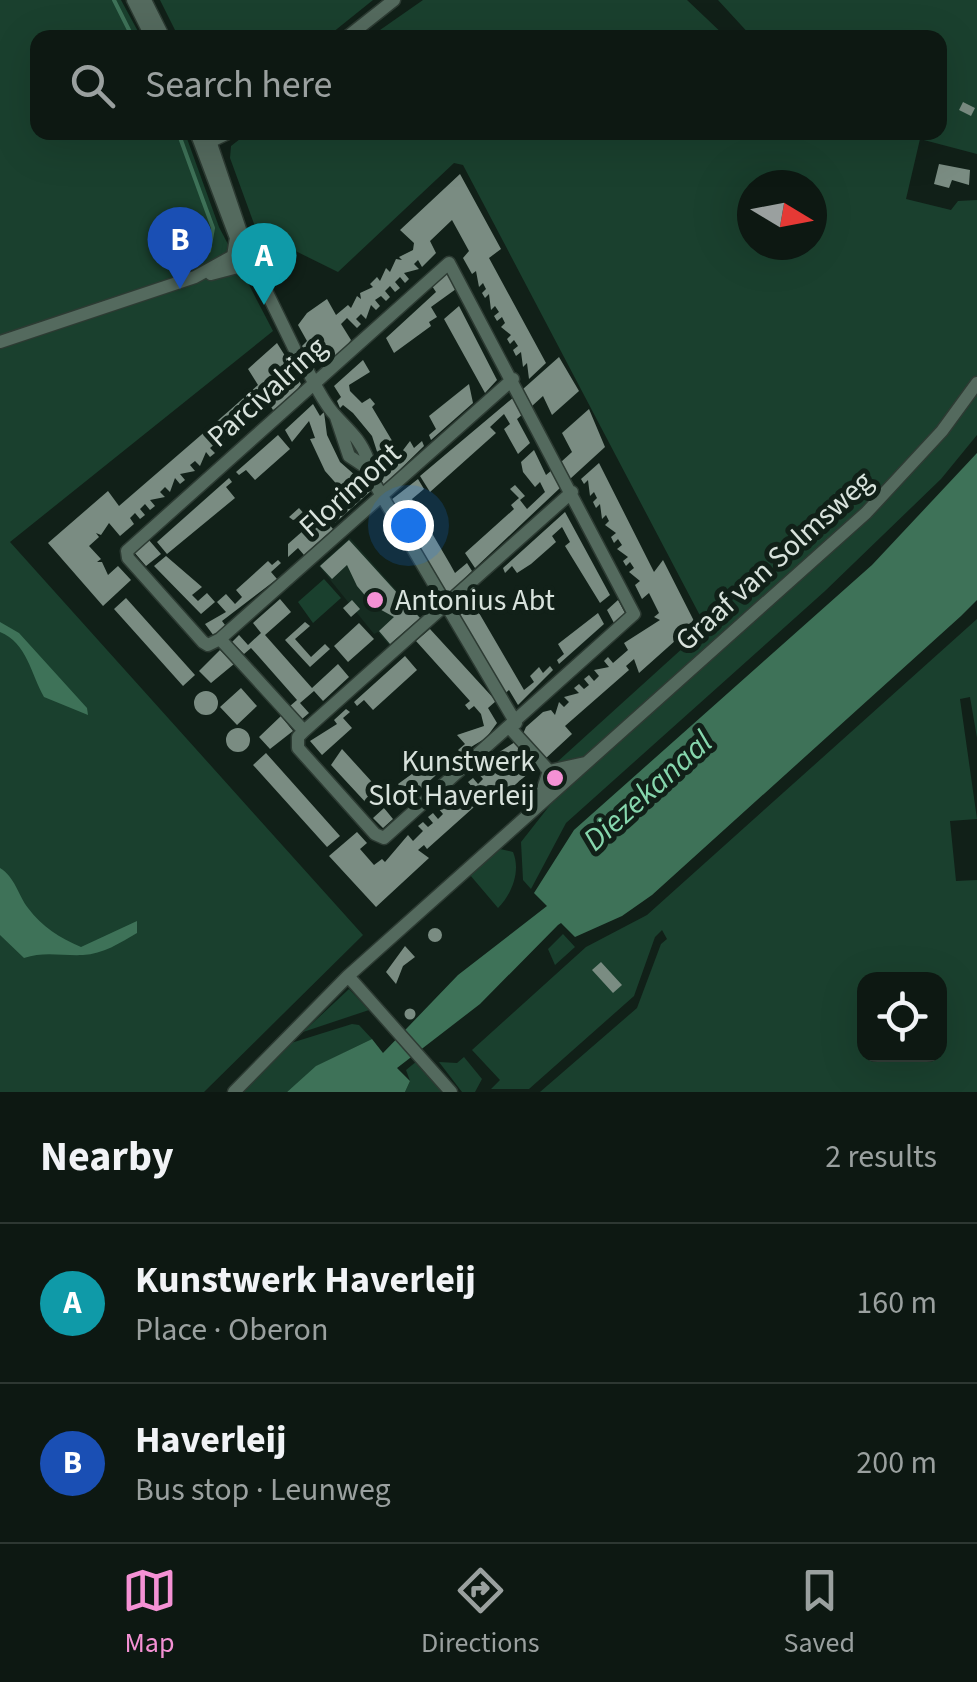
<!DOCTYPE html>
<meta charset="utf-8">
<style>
body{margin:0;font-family:"Source Sans 3",sans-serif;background:#16211b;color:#f1f3f6}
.controls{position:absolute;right:30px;bottom:30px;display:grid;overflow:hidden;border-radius:20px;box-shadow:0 10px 40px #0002}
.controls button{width:90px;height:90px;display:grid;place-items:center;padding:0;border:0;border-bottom:2px solid #2d3732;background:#0d1812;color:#f1f3f6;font:50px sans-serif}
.compass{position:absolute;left:737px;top:170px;width:90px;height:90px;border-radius:50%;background:#0d1812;box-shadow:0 10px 40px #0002;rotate:100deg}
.you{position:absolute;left:408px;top:525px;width:35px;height:35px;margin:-25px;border:8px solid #fff;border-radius:50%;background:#1a73e8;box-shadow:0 0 0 15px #1a73e833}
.badge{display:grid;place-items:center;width:65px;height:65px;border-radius:50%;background:#f491d4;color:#fff;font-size:32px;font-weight:700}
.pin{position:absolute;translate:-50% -82px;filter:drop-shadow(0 2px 5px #0008)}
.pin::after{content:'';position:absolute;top:52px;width:35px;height:30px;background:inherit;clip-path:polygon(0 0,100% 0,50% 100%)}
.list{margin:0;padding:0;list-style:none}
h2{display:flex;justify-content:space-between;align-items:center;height:130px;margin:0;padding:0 40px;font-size:42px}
h2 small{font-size:32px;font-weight:400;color:#9aa09f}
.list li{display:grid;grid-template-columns:65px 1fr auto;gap:30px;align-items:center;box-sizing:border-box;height:160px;padding:0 40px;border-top:2px solid #2d3732}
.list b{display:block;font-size:38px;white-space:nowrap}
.list p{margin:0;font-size:32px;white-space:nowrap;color:#9aa09f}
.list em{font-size:32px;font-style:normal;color:#9aa09f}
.icon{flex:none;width:55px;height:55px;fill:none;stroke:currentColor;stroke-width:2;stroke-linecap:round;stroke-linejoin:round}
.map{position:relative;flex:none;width:977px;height:1092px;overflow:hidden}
.search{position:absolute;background:#0d1812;box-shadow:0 10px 40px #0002;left:30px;right:30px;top:30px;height:110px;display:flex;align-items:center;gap:25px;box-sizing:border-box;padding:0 35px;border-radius:20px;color:#9aa09f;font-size:38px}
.sheet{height:450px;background:#0d1812}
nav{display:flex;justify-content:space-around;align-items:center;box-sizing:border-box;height:140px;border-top:2px solid #2d3732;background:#0d1812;font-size:28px;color:#9aa09f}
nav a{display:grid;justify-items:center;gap:5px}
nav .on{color:#f491d4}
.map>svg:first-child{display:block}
.built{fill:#162c21}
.green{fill:#1a402e;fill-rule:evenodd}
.water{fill:#3e7258}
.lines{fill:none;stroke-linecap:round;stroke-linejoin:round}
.stream{stroke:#3e7258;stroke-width:4}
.building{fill:#7a8c82}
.minor-casing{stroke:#2d3b33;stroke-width:15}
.minor{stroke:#546a5e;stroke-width:12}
.poi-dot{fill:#f491d4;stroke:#112018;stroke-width:4}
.labels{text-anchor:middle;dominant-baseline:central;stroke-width:10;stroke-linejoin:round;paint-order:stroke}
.street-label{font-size:30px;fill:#d8e2dc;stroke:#112018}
.poi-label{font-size:30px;fill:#d8e2dc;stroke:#112018;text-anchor:start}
.water-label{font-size:32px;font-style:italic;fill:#86d7ad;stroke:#112018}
</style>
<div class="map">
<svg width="977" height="1092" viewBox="0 0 977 1092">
<rect width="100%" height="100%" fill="#112018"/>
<!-- built -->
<path class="built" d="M350,538L421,618L390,646L378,632L374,634L319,566Z"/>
<!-- green -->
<path class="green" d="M0,0H121L141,37L38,38V132L185,133L219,227L273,331L10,542L363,935L204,1092H0Z
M160,0H373L327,37L179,38Z
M423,0H687L726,37H370Z
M718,0H977V154L920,139L906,199L951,210L958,201L977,200V376L956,407L861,511L588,756L556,763L706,627L463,165L454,163L338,272L257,232L230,158L231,146L249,132H940V38L752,37ZM752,185H812V245H752Z
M977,392V435L941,479L825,591L566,823L531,889L523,880L521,842L554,800L784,594Z
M324,579L341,598L313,623L298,602Z
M977,619V738L970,697L960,699L977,819L950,821L956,881L977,880V1092H540L637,1008L661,944L667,939L662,930L655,937L634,996L529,1089H491L500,1080L472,1050L586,947L647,915ZM864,979H940V1054H864Z
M500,849L513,852C521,871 512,894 498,908L470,875Z
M563,934L575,947L555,965L548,949Z
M349,989L369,1010L303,1032Z
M352,1024L359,1025L372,1039L317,1066L287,1092H241L291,1043Z
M464,1057L482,1079L475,1092H462L439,1062L457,1063Z
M417,1061L445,1092H405L410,1081L406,1070Z"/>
<!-- water -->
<path class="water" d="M977,453V600L961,616L652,895L622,916L575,937L561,923L558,925L480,1004L397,1068L410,1081L405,1092H287L316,1066L372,1039L383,1053L458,975L547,906L534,893L574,830L872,565Z
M0,622L19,633L87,708L88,715L44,697C31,674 27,643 0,632Z
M0,868C15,877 18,895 28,908C42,927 60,938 81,947L137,921V933C120,943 103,954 83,955C62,956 44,951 24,958L0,935Z"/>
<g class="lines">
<!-- stream -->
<path class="stream" d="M114,0L133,38
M178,132L213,228L209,251"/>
</g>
<!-- building -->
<path class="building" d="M963,102L975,108L971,116L959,110Z
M939,164L970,170L969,185L952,180L949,188L934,184Z
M460,174L501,249L489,258L546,363L529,379L527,363L523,367L521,352L516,356L513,350L518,346L514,340L510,344L507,339L511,335L501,327L505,323L502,317L497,321L494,316L499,312L495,306L491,310L489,294L485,298L482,293L486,289L483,283L479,287L476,271L472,274L463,258L469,251L452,220L430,241L436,253L422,267L418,260L414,264L419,269L404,273L409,279L405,283L400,277L395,282L400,288L395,292L390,286L385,291L390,297L386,301L381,296L375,300L380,306L376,310L371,305L366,319L361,314L356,319L361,324L357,328L347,318L341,324L351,340L342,352L322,366L312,350L307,354L302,346L307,341L298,325L307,313L327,299L336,315L348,305L351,308L357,296L361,299L360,293L373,287L370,284L377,277L380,281L386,268L390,272L396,259L402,260L399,257L413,250L414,243L400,230Z
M447,272L456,289L431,307L437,317L429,322L431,326L394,353L386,338L436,292L432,286Z
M459,306L497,380L485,393L444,319Z
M277,343L287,359L292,355L297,364L292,368L301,384L292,397L273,410L263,394L256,400L265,410L260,414L256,408L250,413L255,419L240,422L245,427L240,431L235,426L230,440L226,435L220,449L216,443L210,448L215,453L210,457L206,452L200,466L195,461L190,465L195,471L180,474L185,480L180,484L175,478L170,492L165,487L160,492L165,497L150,500L155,506L150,510L145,504L140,509L145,515L140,519L135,513L130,518L134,524L120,536L109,523L101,535L96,533L99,537L89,546L101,559L97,562H102L108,575L118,566L131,580L103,606L48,543L108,491L119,506L230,410L258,385L248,369Z
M559,357L579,391L552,415L543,396L532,406L523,389Z
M363,360L370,372L349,385L350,391L362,403L370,398L375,404L372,407L394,444L396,450L390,451L394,462L410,441L414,448L422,441L424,446L384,485L376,472L382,467L372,436L353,413L343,405L340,408L337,401L341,397L334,386Z
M469,384L473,403L431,440L429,435L436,429L429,416Z
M514,397L523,414L517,419L530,443L518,454L504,429L510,424L504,414L490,427L496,433L430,492L420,476Z
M313,404L320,416L324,412L327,435L340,462L372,490L335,523L326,512L337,502L340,506L351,490L345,485L341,489L325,471L310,439L315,438L309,421L292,442L285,430Z
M589,409L605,447L570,479L561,462L572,452L562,433Z
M278,435L290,449L255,480L246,470L239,475L236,472Z
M534,450L546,475L552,470L561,487L475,568L465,553L514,509L511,505L519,498L510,489L515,485L525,496L520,500L527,509L545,492L540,482L535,487L523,472L521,462Z
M599,463L654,572L663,560L695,623L639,673L634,659L626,666L629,670L565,726L572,734L545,759L523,734L526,727L543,712L551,710L555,715L559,702L564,707L569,702L564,697L579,693L574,688L579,684L584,689L589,685L584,679L589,675L594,681L599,676L594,670L609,667L604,661L608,657L613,663L628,650L624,643L660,620L654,617L659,613L649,593L642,599L635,585L640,581L629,572L634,568L630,562L626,566L623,561L628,557L617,549L622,545L618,539L614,543L611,537L616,533L605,525L609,521L606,515L602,519L600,504L596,508L593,502L597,498L594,492L590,496L588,480L584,484L581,479Z
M229,478L232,482L226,487L235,498L167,554L157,542Z
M418,479L424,489L412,499L450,564L455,573L467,563L472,571L448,595L391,500Z
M299,508L306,516L293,520L289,517Z
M565,512L610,595L600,603L565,546L570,542L562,527L552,536L556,542L531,564L517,573L512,566L505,573L503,568Z
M321,515L333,529L304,555L298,548L288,557V544Z
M148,539L161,554L146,566L134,552Z
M349,540L420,618L390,644L379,631L394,617L374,606L357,586L347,565L332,579L320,566Z
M166,556L202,587L192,595L198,601L207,593L215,602L201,614L154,566Z
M278,560L281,563L271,572L277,579L222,621L225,625L214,636L205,624L226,612L217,602L226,594L235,604L242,597L236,590L268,561L272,565Z
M468,594L524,690L534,682L530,676L539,667L543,673L550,666L553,670L518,705L509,690L502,696L496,686L500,683L455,607Z
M126,598L195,675L183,686L114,609Z
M280,599L291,612L265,635L312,688L338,664L349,677L323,701L314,691L300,703L309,713L302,719L290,706L297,700L260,658L251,648L244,654L232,642L239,635L248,645L261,633L253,623Z
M352,600L360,609L351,617L343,608Z
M618,600L625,613L614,623L607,610Z
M598,613L604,624L559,664L557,660L564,654L558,644Z
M305,622L310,626L295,639L311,657L325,644L330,649L310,667L285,640Z
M359,623L374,639L348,662L334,646Z
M430,629L496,701L488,708L497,723L486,738L461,753L458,750L465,744L457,735L484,726L481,714L474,706L469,710L465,705L470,701L416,641Z
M220,650L234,664L211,683L199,671Z
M405,656L417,670L373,710L364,700L357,706L354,702Z
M241,688L257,706L237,725L220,707Z
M194 703a12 12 0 1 1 24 0a12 12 0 1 1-24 0Z
M346,709L350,712L343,718L352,728L322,755L310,741L337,724L334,720Z
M281,716L293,731L270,749L259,737Z
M226 740a12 12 0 1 1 24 0a12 12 0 1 1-24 0Z
M515,742L537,766L509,790L502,782L427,849L424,845L418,850L429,858L376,907L329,856L357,832L367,843L360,849L374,865L382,859L385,862L408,835L413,841L423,831L418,826L423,822L428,827L433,823L428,817L433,813L438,819L443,814L438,808L443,804L448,810L453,805L448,800L453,796L458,801L463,796L458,791L463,787L468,792L473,788L468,782L473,778L478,784L483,779L478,773L492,771L488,766L490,758Z
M342,749L372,782L368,785L379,797L369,806L331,765Z
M266,753L340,836L327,847L253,765Z
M437,756L444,763L450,757L453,760L398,809L389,799L401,788L398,784Z
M384,808L393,819L383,828L373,818Z
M428 935a7 7 0 1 1 14 0a7 7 0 1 1-14 0Z
M405,946L415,957L403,966L396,984L386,972Z
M601,962L622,985L613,993L592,970Z
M404.5 1014a5.5 5.5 0 1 1 11 0a5.5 5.5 0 1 1-11 0Z"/>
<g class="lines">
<!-- minor casing -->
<g class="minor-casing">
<path id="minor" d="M133,0L152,38
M145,0L164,38
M346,38L394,0
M196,132L236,238L233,256
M207,132L247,250L238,267L211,274
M203,145L230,132
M240,258L255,268L294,348
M449,263L634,614L384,838L375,834L298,748V737L304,731L220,639L208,645L203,642L128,558L127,551Z
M0,342L195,277L233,256
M304,364C313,380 322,401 334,414C348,430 360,438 368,460L364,466L349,456L336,417
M368,460L369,474L516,723
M220,639L513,379
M510,728L549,771
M304,731L572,492
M549,771L585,763
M537,807L549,771
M348,976L451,1092
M234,1092L348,976L866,513L942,431L977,383"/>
</g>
<!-- minor -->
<use href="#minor" class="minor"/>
</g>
<!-- markers -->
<g class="poi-dot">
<circle cx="375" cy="600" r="10"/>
<circle cx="555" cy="778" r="10"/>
</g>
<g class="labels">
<!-- street labels -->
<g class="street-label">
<text transform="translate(267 392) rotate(-42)">Parcivalring</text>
<text transform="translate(350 490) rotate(-42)">Florimont</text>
<text transform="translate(774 561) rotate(-42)">Graaf van Solmsweg</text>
</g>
<!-- poi labels -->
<g class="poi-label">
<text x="395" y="600">Antonius Abt</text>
<text x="535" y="761" text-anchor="end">Kunstwerk<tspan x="535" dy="34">Slot Haverleij</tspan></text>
</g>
<!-- water labels -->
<g class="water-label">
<text transform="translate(648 791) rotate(-42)">Diezekanaal</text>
</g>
</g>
</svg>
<div class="controls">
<button><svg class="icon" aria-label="locate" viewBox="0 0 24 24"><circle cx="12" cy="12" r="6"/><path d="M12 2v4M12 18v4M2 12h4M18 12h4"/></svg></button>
</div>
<svg class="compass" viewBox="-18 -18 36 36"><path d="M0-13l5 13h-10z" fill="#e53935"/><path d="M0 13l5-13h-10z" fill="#9aa09f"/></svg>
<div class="you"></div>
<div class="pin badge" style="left:264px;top:305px;background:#0f9aa8">A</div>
<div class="pin badge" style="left:180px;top:289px;background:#1a4fb4">B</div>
<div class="search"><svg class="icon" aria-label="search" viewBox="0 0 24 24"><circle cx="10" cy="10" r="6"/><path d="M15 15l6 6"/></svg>Search here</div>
</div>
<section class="sheet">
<h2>Nearby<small>2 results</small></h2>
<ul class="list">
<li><span class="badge" style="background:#0f9aa8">A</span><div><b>Kunstwerk Haverleij</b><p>Place · Oberon</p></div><em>160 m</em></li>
<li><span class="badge" style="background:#1a4fb4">B</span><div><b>Haverleij</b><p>Bus stop · Leunweg</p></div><em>200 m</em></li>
</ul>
</section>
<nav>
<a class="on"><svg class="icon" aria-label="map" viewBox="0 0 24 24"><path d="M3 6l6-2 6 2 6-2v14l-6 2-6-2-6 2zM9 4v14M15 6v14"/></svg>Map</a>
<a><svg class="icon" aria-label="directions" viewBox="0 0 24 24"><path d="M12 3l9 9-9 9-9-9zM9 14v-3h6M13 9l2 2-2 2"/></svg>Directions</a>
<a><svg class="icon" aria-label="saved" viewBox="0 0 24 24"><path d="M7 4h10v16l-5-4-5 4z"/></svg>Saved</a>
</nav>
